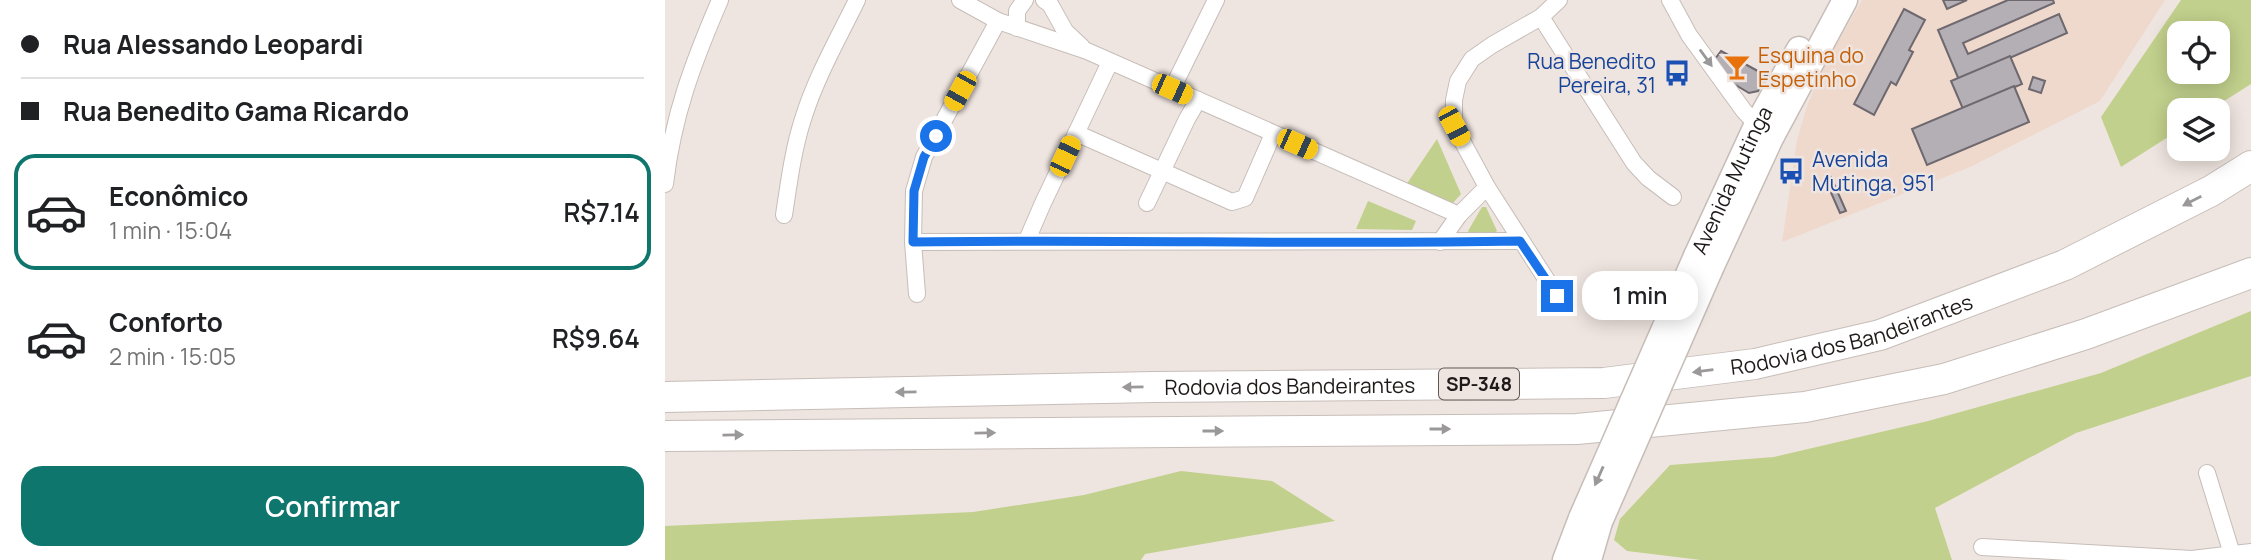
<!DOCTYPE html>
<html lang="pt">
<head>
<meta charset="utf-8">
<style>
	:root { --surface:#fff; --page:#f2f2f2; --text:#202124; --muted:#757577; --line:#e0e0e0; --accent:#0f766e }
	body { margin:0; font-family:Manrope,sans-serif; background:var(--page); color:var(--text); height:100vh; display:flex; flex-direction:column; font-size:26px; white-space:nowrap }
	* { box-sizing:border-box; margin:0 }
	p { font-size:23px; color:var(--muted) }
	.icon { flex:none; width:38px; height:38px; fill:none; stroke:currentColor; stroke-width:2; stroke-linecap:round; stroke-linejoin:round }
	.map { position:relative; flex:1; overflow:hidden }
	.details { display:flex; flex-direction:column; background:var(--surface); width:665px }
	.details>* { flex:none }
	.guide { display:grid; align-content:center; height:154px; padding:0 21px; background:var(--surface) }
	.tools { position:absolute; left:1502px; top:21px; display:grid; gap:14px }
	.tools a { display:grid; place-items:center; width:63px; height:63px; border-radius:14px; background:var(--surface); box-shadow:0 4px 18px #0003; font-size:35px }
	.end { position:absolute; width:32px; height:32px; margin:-16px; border:9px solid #1a73e8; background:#fff; box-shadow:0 0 0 4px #fff }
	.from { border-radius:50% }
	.bubble { position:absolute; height:49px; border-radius:21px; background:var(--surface); box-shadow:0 4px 18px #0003; font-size:23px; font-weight:600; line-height:49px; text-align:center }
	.car { position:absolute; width:21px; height:42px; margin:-21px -10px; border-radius:9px; box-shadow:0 0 5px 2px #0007; background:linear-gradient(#f5c518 24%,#345 0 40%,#f5c518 0 76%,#345 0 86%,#f5c518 0) }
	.guide b { display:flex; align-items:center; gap:24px; height:66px; font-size:26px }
	.guide b+b { border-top:2px solid var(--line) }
	.guide i { width:18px; height:18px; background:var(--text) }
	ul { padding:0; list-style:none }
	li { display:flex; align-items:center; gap:21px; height:116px; margin:0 14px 10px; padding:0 7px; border:4px solid transparent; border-radius:21px }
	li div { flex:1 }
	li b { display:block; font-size:26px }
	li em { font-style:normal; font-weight:600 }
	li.active { border-color:var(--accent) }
	li>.icon { width:63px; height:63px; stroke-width:1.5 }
	.button { display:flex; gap:14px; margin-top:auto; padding:14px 21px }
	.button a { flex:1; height:80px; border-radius:21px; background:var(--accent); color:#fff; font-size:28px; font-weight:600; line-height:80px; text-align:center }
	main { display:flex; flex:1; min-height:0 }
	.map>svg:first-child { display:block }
	.education { fill:#efd8cc }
	.green { fill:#c1d08c; fill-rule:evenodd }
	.building { fill:#b4aeb5; stroke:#6e686f; stroke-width:2 }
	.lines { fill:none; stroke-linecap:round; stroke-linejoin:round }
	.street-casing { stroke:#c7bdb8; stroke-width:18 }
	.primary-casing { stroke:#c7bdb8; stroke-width:27 }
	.highway-casing { stroke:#c7bdb8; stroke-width:32 }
	.street { stroke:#fff; stroke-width:16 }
	.primary { stroke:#fff; stroke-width:24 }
	.highway { stroke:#fff; stroke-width:30 }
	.primary-bridge-casing { stroke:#c7bdb8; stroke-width:27; stroke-linecap:butt }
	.primary-bridge { stroke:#fff; stroke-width:24 }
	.oneway { fill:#9a9898 }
	.route { stroke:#1a73e8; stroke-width:9 }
	.labels { text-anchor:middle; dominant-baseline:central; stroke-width:5; stroke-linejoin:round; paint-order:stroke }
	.shield { fill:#efe5e0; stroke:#5d5755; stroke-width:2 }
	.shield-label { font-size:19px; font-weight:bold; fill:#1e1a19 }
	.food-label { font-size:21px; fill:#c56008; stroke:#efe5e0; text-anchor:start }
	.transit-label { font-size:21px; fill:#164399; stroke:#efe5e0; text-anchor:end }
	.street-label { font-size:21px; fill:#1e1a19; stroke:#efe5e0 }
</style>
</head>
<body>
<main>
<section class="details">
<div class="guide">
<b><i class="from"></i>Rua Alessando Leopardi</b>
<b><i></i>Rua Benedito Gama Ricardo</b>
</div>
<ul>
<li class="active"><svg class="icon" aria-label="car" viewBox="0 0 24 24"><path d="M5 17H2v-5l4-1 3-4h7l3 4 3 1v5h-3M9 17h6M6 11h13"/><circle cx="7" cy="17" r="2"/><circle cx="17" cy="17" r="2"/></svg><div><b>Econômico</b><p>1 min · 15:04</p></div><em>R$7.14</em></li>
<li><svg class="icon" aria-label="car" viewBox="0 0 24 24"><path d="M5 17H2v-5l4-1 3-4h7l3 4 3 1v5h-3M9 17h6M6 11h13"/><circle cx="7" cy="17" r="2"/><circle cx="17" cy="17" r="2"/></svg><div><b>Conforto</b><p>2 min · 15:05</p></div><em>R$9.64</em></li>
</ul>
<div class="button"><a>Confirmar</a></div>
</section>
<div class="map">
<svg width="1586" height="560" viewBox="0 0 1586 560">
	<rect width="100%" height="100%" fill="#efe5e0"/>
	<path class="education" d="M1197 0H1500L1435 101 1305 167 1117 242 1132 140 1142 106 1155 74Z"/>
	<g class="green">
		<path d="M1516 0H1586V84L1545 110H1514V130L1456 167 1436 117ZM1552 33V72H1514V33Z"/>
		<path d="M772 139 796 194 787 204 741 185Z"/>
		<path d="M703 201 751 221 747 230 691 229Z"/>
		<path d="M817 207H821L832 231 828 234 806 235 803 231Z"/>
		<path d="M1586 311V376L1411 433 1270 508 1287 560H1036L962 551 949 540 955 519 1005 465 1109 457 1263 421 1436 373Z"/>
		<path d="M516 471 607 481 670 521 480 554 476 560H0V526L308 512 419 495Z"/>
	</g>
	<g class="building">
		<path d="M1278 0H1302L1282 9Z"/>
		<path d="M1343 0H1388L1389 3 1298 43 1303 54 1394 14 1402 33 1294 80 1273 30Z"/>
		<path d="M1239 9 1260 20 1244 50 1248 52 1231 85 1226 82 1209 115 1189 104Z"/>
		<path d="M1056 51 1102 76 1093 91 1084 93 1069 84 1050 59Z"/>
		<path d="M1345 56 1357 84 1298 109 1286 81Z"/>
		<path d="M1368 77 1380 81 1376 93 1364 89Z"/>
		<path d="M1349 86 1364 122 1262 165 1247 129Z"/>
		<path d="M1166 177 1181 211 1175 213 1160 179Z"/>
	</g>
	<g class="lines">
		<g class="street-casing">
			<g id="street">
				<path d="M295 0 333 21 422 51 794 215"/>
				<path d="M379 0 385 4 400 31 417 47"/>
				<path d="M1005 0 1024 35 1079 111 1096 129"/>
				<path d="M876 17 969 163 983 178 1008 197"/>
				<path d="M352 28V11L360 0"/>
				<path d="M507 89 551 0"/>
				<path d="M411 133 567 202 580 198 608 134"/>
				<path d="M0 184C8 115 28 63 55 0"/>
				<path d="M482 203 522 119 533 100"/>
				<path d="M119 215C124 182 128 150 138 119 151 77 173 39 192 0"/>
				<path d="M362 240 378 203 445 62"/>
				<path d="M248 242 855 241"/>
				<path d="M775 242 794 215 822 187"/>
				<path d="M252 294 248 242 249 191 259 157 333 21"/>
				<path d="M892 296 822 187 789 126V100L793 81 807 59 827 45 876 17 894 0"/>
				<path d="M1542 473 1567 554"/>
				<path d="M1317 547 1527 559 1586 552"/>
			</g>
		</g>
		<g class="primary-casing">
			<g id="primary">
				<path id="s1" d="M1031 256 1091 126 1134 49"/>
				<path d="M1047 266 1106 138 1180 0"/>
				<path d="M900 560 916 518"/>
				<path d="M924 560 935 522"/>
			</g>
		</g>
		<g class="highway-casing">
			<g id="highway">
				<path id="s2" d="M0 397 489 387 939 383 1090 364 1215 335 1400 265 1546 191 1586 166"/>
				<path d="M0 436 912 429 1140 407 1279 379 1421 334 1586 273"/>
			</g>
		</g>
		<use href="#street" class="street"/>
		<use href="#primary" class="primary"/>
		<use href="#highway" class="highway"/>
		<g class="primary-bridge-casing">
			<g id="primary-bridge">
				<path d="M916 518 1031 256"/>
				<path d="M935 522 1047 266"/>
			</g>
		</g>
		<use href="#primary-bridge" class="primary-bridge"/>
	</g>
	<defs><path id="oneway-solid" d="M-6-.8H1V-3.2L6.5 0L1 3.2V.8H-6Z" transform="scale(1.75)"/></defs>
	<g class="oneway">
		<use href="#oneway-solid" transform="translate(1041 58) rotate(54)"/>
		<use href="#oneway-solid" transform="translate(1527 201) rotate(153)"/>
		<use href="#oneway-solid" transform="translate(1038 371) rotate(173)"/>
		<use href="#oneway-solid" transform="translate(468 387) rotate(179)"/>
		<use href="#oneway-solid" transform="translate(241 392) rotate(179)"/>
		<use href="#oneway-solid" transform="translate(775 429)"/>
		<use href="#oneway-solid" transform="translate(548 431)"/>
		<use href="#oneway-solid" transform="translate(320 433) rotate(-1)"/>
		<use href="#oneway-solid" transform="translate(68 435) rotate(-1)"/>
		<use href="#oneway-solid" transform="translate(934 476) rotate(114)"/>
	</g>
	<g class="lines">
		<path class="route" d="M271 136 259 157 249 191 248 242C450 239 653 245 855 241L892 296"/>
	</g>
	<defs>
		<g id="bar-bare" transform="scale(2.1)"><path d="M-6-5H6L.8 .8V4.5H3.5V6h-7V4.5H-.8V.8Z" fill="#e8710a" stroke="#efe5e0" stroke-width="2.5" paint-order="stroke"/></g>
		<g id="bus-bare" transform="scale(2.1)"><path d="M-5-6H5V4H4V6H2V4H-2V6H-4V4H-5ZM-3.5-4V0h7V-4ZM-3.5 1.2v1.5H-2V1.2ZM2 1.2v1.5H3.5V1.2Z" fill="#1a4fb4" stroke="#efe5e0" stroke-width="2.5" paint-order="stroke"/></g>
	</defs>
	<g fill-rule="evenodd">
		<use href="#bar-bare" x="1072" y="67"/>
		<use href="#bus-bare" x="1012" y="73"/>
		<use href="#bus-bare" x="1126" y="171"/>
	</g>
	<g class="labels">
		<rect class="shield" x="774" y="368.5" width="80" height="31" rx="5"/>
		<g class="shield-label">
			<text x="814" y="384">SP-348</text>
		</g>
		<g class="food-label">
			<text x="1093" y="55">Esquina do<tspan x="1093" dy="24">Espetinho</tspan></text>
		</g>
		<g class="transit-label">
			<text x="991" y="61">Rua Benedito<tspan x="991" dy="24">Pereira, 31</tspan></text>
			<text x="1147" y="159" text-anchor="start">Avenida<tspan x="1147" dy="24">Mutinga, 951</tspan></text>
		</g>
		<g class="street-label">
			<text stroke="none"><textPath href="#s1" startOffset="84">Avenida Mutinga</textPath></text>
			<text stroke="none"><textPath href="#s2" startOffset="1192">Rodovia dos Bandeirantes</textPath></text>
			<text stroke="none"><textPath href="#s2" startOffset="625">Rodovia dos Bandeirantes</textPath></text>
		</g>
	</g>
</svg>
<div class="tools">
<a><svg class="icon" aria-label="locate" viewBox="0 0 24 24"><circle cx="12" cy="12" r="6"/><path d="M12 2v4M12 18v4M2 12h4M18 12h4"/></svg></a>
<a><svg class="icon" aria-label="layers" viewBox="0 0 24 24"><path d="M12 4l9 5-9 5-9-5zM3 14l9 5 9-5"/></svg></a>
</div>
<i class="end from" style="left:271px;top:136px"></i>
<i class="end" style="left:892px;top:296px"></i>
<div class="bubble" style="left:917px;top:271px;width:116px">1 min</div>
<i class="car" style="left:507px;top:89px;rotate:114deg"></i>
<i class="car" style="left:295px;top:91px;rotate:209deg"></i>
<i class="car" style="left:789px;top:126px;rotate:152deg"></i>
<i class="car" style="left:632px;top:144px;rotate:114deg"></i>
<i class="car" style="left:400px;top:156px;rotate:25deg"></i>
</div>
</main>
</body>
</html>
